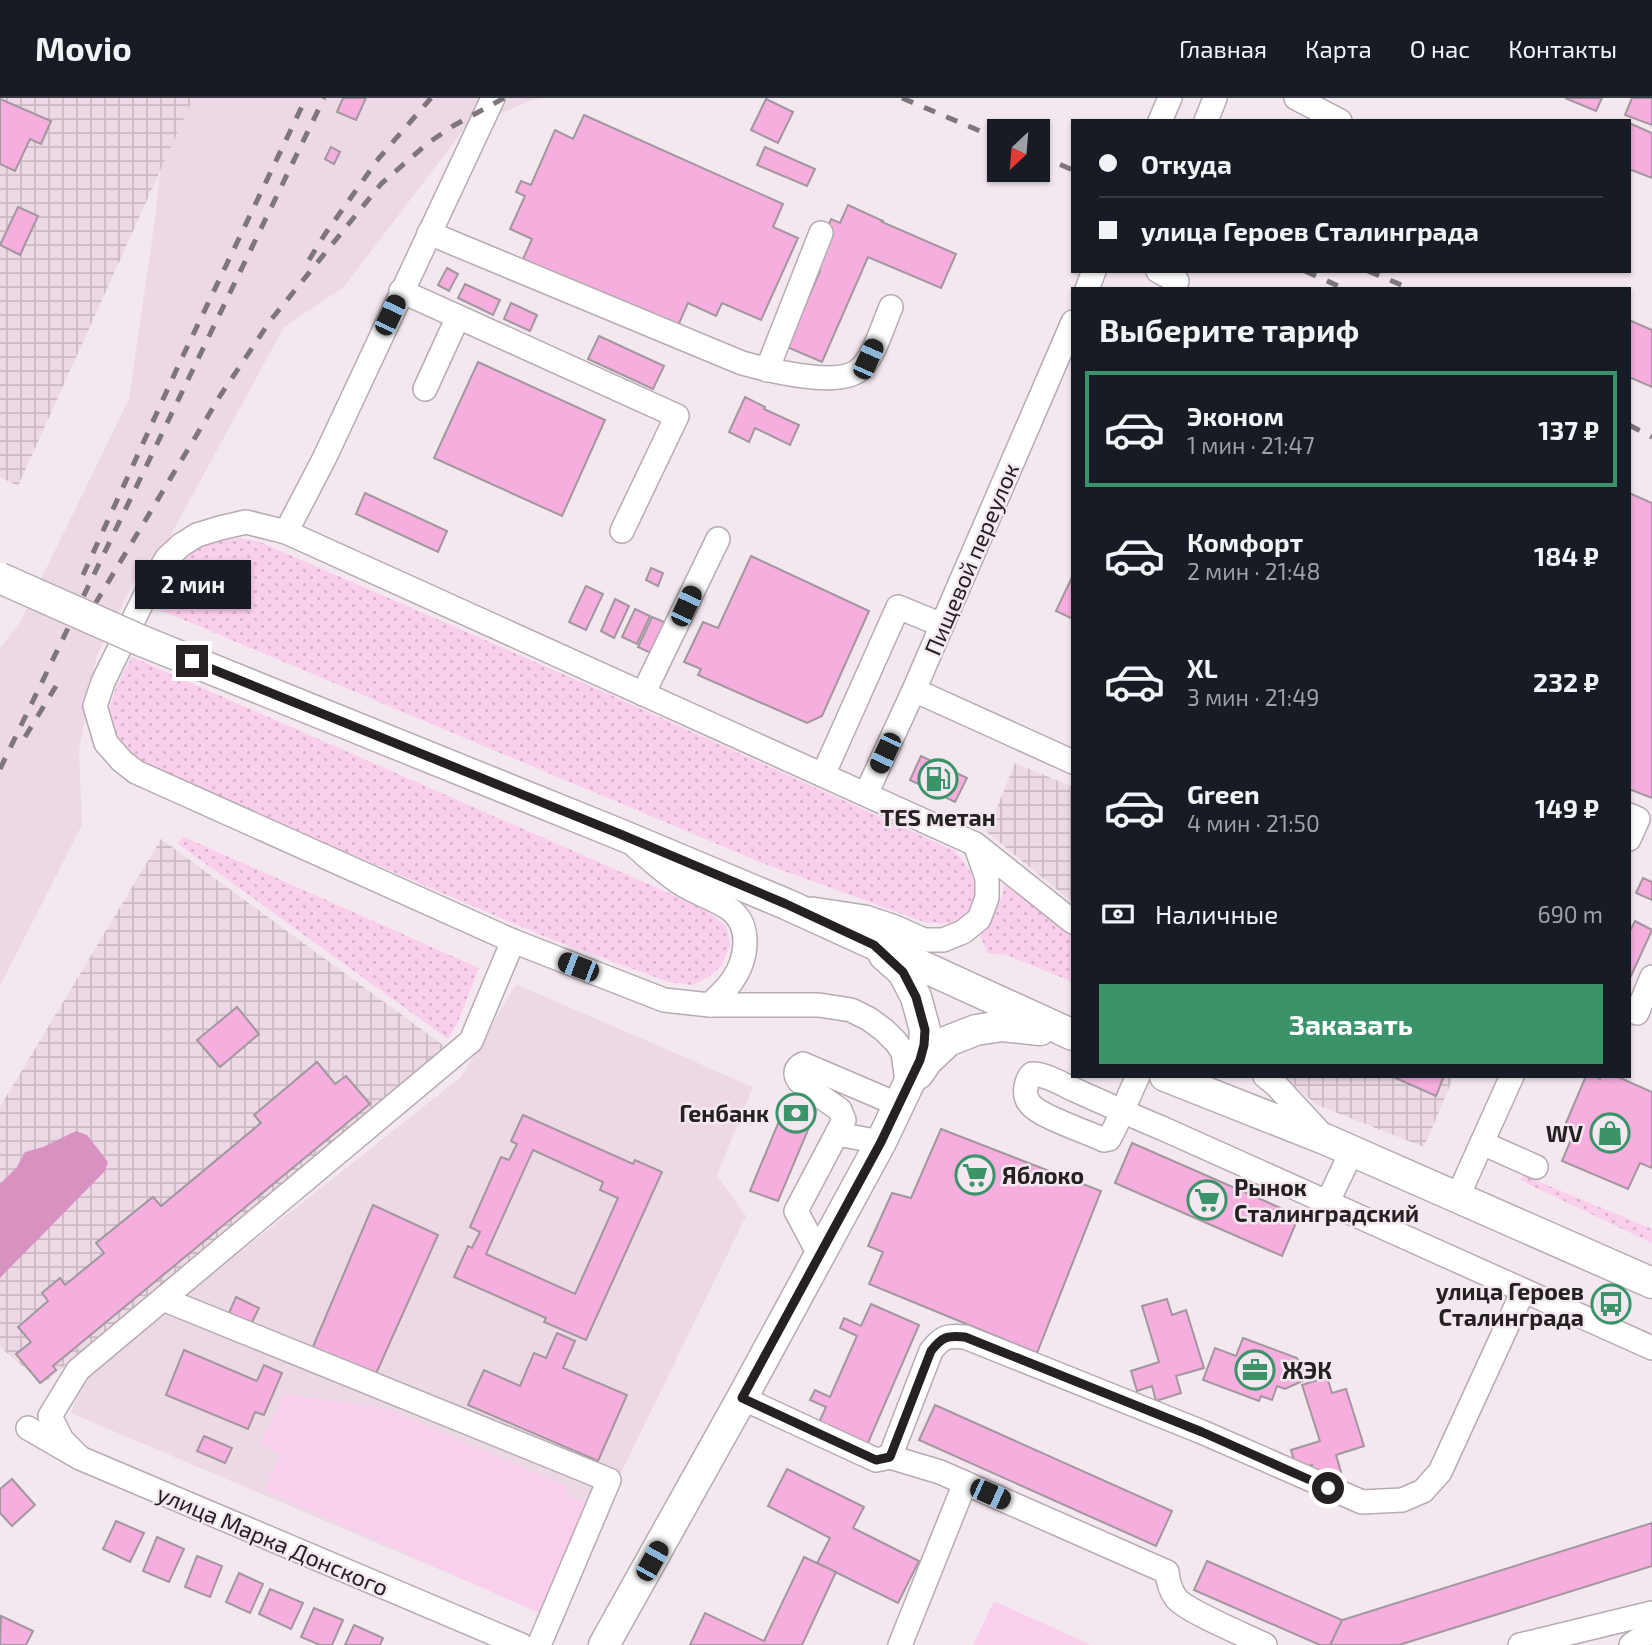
<!DOCTYPE html>
<html lang="ru">
<head>
<meta charset="utf-8">
<style>
	:root { --surface:#171b24; --page:#242831; --text:#f1f3f6; --muted:#9ea1a6; --line:#363941; --accent:#3a9369 }
	body { margin:0; font-family:"Exo 2",sans-serif; background:var(--page); color:var(--text); height:100vh; display:flex; flex-direction:column; font-size:26px; white-space:nowrap }
	* { box-sizing:border-box; margin:0 }
	p { font-size:23px; color:var(--muted) }
	.icon { flex:none; width:38px; height:38px; fill:none; stroke:currentColor; stroke-width:2; stroke-linecap:round; stroke-linejoin:round }
	.map { position:relative; flex:1; overflow:hidden }
	.panel { position:absolute; left:1071px; top:189px; width:560px; height:791px; display:flex; flex-direction:column; background:var(--surface); border-radius:0px; box-shadow:0 2px 5px #0004 }
	.panel>* { flex:none }
	.hud { position:absolute; left:1071px; top:21px; width:560px; height:154px; border-radius:0px; box-shadow:0 2px 5px #0004; display:grid; align-content:center; height:154px; padding:0 28px; background:var(--surface) }
	.needle { width:46px; rotate:206deg }
	.controls { position:absolute; left:987px; top:21px; display:grid; gap:14px }
	.controls a { display:grid; place-items:center; width:63px; height:63px; border-radius:0px; background:var(--surface); box-shadow:0 2px 5px #0004; font-size:35px }
	.end { position:absolute; width:32px; height:32px; margin:-16px; border:9px solid #252123; background:#fff; box-shadow:0 0 0 4px #fff }
	.from { border-radius:50% }
	.bubble { position:absolute; height:49px; border-radius:0px; background:var(--surface); box-shadow:0 2px 5px #0004; font-size:23px; font-weight:700; line-height:49px; text-align:center }
	.car { position:absolute; width:21px; height:42px; margin:-21px -10px; border-radius:9px; box-shadow:0 0 5px 2px #0007; background:linear-gradient(#222 24%,#8ab4d8 0 40%,#222 0 76%,#8ab4d8 0 86%,#222 0) }
	.hud b { display:flex; align-items:center; gap:24px; height:66px; font-size:26px }
	.hud b+b { border-top:2px solid var(--line) }
	.hud i { width:18px; height:18px; background:var(--text) }
	ul { padding:0; list-style:none }
	li { display:flex; align-items:center; gap:21px; height:116px; margin:0 14px 10px; padding:0 14px; border:4px solid transparent; border-radius:0px }
	li div { flex:1 }
	li b { display:block; font-size:26px }
	li em { font-style:normal; font-weight:700 }
	li.on { border-color:var(--accent) }
	li>.icon { width:63px; height:63px; stroke-width:1.5 }
	h2 { padding:0 28px; font-size:32px; line-height:84px }
	.pay { display:flex; align-items:center; gap:18px; height:77px; padding:0 28px; font-size:26px }
	.pay p { margin-inline-start:auto }
	.cta { display:flex; gap:14px; margin-top:auto; padding:14px 28px }
	.cta a { flex:1; height:80px; border-radius:0px; background:var(--accent); color:#fff; font-size:28px; font-weight:700; line-height:80px; text-align:center }
	header { display:flex; align-items:center; gap:42px; box-sizing:border-box; height:98px; padding:0 35px; background:var(--surface); border-bottom:2px solid var(--line) }
	header strong { font-size:33px }
	nav { display:flex; gap:38px; margin-inline-start:auto; font-size:24px }
	.map>svg:first-child { display:block }
	.built { fill:#ecd9e5 }
	.industrial { fill:url(#industrial-grid) }
	.grass { fill:url(#grass-dots) }
	.garden { fill:#facfeb }
	.water { fill:#d892c1 }
	.building { fill:#f5aedd; stroke:#a2979e; stroke-width:2; fill-rule:evenodd }
	.lines { fill:none; stroke-linecap:round; stroke-linejoin:round }
	.minor-casing { stroke:#b6abb2; stroke-width:26 }
	.major-casing { stroke:#b6abb2; stroke-width:33 }
	.minor { stroke:#fff; stroke-width:23 }
	.major { stroke:#fff; stroke-width:30 }
	.rail { stroke:#7e767b; stroke-width:5; stroke-dasharray:12 12; stroke-linecap:butt }
	.major-bridge-casing { stroke:#b6abb2; stroke-width:33; stroke-linecap:butt }
	.major-bridge { stroke:#fff; stroke-width:30 }
	.route { stroke:#252123; stroke-width:9 }
	.labels { text-anchor:middle; dominant-baseline:central; stroke-width:5; stroke-linejoin:round; paint-order:stroke }
	.street-label { font-size:23px; fill:#252123; stroke:#f4e8f0 }
	.poi-label { font-size:23px; font-weight:bold; fill:#252123; stroke:#f4e8f0; text-anchor:end }
</style>
</head>
<body>
<header>
<strong>Movio</strong>
<nav><a>Главная</a><a>Карта</a><a>О нас</a><a>Контакты</a></nav>
</header>
<div class="map">
<svg width="1652" height="1547" viewBox="0 0 1652 1547">
	<defs>
		<pattern id="industrial-grid" width="8" height="8" patternUnits="userSpaceOnUse" patternTransform="scale(1.75)"><rect width="8" height="8" fill="#ecd9e5"/><path d="M0 4h8M4 0v8" fill="none" stroke="#cabac4"/></pattern>
		<pattern id="grass-dots" width="8" height="8" patternUnits="userSpaceOnUse" patternTransform="scale(1.75)"><rect width="8" height="8" fill="#facfeb"/><path d="M2 2h.1M6 6h.1" fill="none" stroke="#d6b1c9" stroke-width="1.8" stroke-linecap="round"/></pattern>
	</defs>
	<rect width="100%" height="100%" fill="#f4e8f0"/>
	<g class="built">
		<path d="M168 0H543L530 3 464 31 344 189 284 229 168 442 141 470 97 557 79 652 82 727 0 888V550L20 524 129 301 155 121Z"/>
		<path d="M516 886 753 989 717 1077 746 1118 551 1519 71 1315 85 1277 461 979Z"/>
	</g>
	<g class="industrial">
		<path d="M0 0H193L18 388 0 379Z"/>
		<path d="M1015 665 1073 689V805L987 734Z"/>
		<path d="M161 741 447 950 43 1286 0 1249V1009Z"/>
		<path d="M1283 978H1454L1424 1049 1317 1007Z"/>
	</g>
	<g class="grass">
		<path d="M240 440 260 444 604 594 955 753C963 763 973 774 975 787 978 804 966 821 950 825 943 826 934 825 927 825L760 764 151 508C164 486 178 460 202 449 213 443 228 443 240 440Z"/>
		<path d="M132 559 662 792 707 813 726 828 730 847 722 867 710 878 693 887 669 884 553 842 134 664C126 653 114 640 110 627 104 606 123 577 132 559Z"/>
		<path d="M184 739 479 870 457 926 448 941 177 745Z"/>
		<path d="M1006 782 1073 837V884L1007 857 988 855C972 824 984 833 997 810 1002 802 1003 791 1006 782Z"/>
		<path d="M1523 1077 1652 1131V1145L1520 1082Z"/>
	</g>
	<g class="garden">
		<path d="M285 1296 386 1311 568 1389 565 1395 589 1407 539 1515 265 1392 280 1356 260 1346Z"/>
		<path d="M994 1503 1091 1547H973Z"/>
	</g>
	<path class="water" d="M76 1033 87 1037 108 1064 105 1073 0 1180V1086L17 1069 25 1054 43 1049Z"/>
	<g class="building">
		<path d="M343 0H366L356 22 337 14Z"/>
		<path d="M1565 0H1602L1596 13Z"/>
		<path d="M1632 0H1652V27L1625 17Z"/>
		<path d="M0 1 51 23 41 46 30 41 15 73 0 66Z"/>
		<path d="M766 1 793 14 778 45 751 32Z"/>
		<path d="M584 17 783 106 773 129 798 140 761 222 722 205 716 218 688 205 677 230 523 161 532 141 510 131 525 98 516 94 521 83 531 87 555 32 573 41Z"/>
		<path d="M1629 25 1652 35V80L1629 71Z"/>
		<path d="M331 49 340 54 334 66 325 61Z"/>
		<path d="M765 49 815 71 807 88 757 67Z"/>
		<path d="M848 107 883 123 882 124 956 156 941 190 868 159 822 264 787 249 820 173 811 169 831 121 840 125Z"/>
		<path d="M18 109 38 118 20 157 0 147Z"/>
		<path d="M447 170 458 176 449 193 438 187Z"/>
		<path d="M465 186 500 202 493 217 458 200Z"/>
		<path d="M511 205 537 217 530 233 504 221Z"/>
		<path d="M1629 222 1652 232V289L1629 279Z"/>
		<path d="M599 238 664 268 653 291 588 261Z"/>
		<path d="M478 264 605 322 562 418 434 360Z"/>
		<path d="M745 299 765 309 764 311 799 327 790 347 755 330 749 344 729 334Z"/>
		<path d="M365 395 447 433 438 454 356 416Z"/>
		<path d="M1629 395 1652 405V700L1629 691Z"/>
		<path d="M751 458 869 513 822 618 807 625 698 577 701 571 684 564 703 524 718 530Z"/>
		<path d="M651 470 663 475 658 488 646 482Z"/>
		<path d="M1073 477V521L1056 513Z"/>
		<path d="M586 488 603 496 586 532 569 524Z"/>
		<path d="M615 501 629 508 614 540 601 533Z"/>
		<path d="M635 511 650 518 637 546 622 539Z"/>
		<path d="M652 519 669 526 655 557 638 549Z"/>
		<path d="M921 658 967 680 955 704 910 682Z"/>
		<path d="M1643 780 1652 784V802L1636 795Z"/>
		<path d="M1635 823 1652 832 1631 878 1629 877V835Z"/>
		<path d="M237 909 259 936 220 969 197 942Z"/>
		<path d="M317 964 335 986 346 978 370 1006 53 1268 56 1272 40 1285 16 1256 31 1244 18 1229 48 1203 42 1195 60 1180 65 1187 104 1155 96 1145 153 1099 161 1108 261 1025 254 1017Z"/>
		<path d="M1391 978H1444L1436 998Z"/>
		<path d="M1586 978H1595L1600 981 1601 978H1616L1652 994V1070L1640 1065 1628 1091 1562 1063 1573 1037 1563 1032Z"/>
		<path d="M784 1011 816 1013 778 1103 750 1093Z"/>
		<path d="M523 1017 633 1066 635 1062 662 1074 586 1242 544 1224 546 1220 454 1179 468 1148 472 1150 480 1134 470 1129 501 1059 509 1062 517 1046 511 1043ZM533 1052 603 1084 600 1092 618 1100 575 1196 486 1156Z"/>
		<path d="M941 1031 1101 1093 1037 1255 869 1186 883 1154 868 1148 892 1095 911 1100Z"/>
		<path d="M1132 1045 1299 1118 1282 1158 1115 1085Z"/>
		<path d="M373 1107 438 1137 375 1278 312 1251Z"/>
		<path d="M236 1199 259 1210 251 1226 229 1215Z"/>
		<path d="M1167 1201 1172 1217 1186 1212 1204 1270 1176 1278 1181 1295 1156 1303 1152 1288 1137 1293 1131 1273 1159 1264 1142 1208Z"/>
		<path d="M871 1206 919 1227 864 1354 815 1333 826 1309 810 1302 815 1292 830 1299 857 1238 840 1230 844 1220 861 1228Z"/>
		<path d="M557 1235 575 1243 563 1270 627 1297 598 1363 468 1307 484 1272 520 1288 534 1255 546 1260Z"/>
		<path d="M1243 1240 1297 1260 1309 1280 1285 1291 1277 1288 1272 1302 1261 1298 1259 1303 1203 1282 1215 1250 1236 1258Z"/>
		<path d="M184 1252 257 1283 264 1267 282 1275 264 1317 255 1314 248 1331 166 1297Z"/>
		<path d="M1327 1279 1332 1295 1346 1291 1364 1348 1336 1357 1341 1374 1317 1381 1312 1367 1297 1372 1291 1352 1320 1343 1302 1287Z"/>
		<path d="M935 1307 1172 1413 1156 1448 919 1342Z"/>
		<path d="M204 1338 232 1350 225 1365 197 1353Z"/>
		<path d="M787 1371 864 1409 853 1430 919 1463 898 1505 817 1465 830 1440 768 1408Z"/>
		<path d="M12 1381 35 1407 12 1428 0 1415V1391Z"/>
		<path d="M116 1423 144 1435 130 1464 103 1451Z"/>
		<path d="M1652 1425V1468L1399 1547H1330L1342 1522Z"/>
		<path d="M157 1439 184 1451 169 1484 143 1473Z"/>
		<path d="M197 1458 222 1468 210 1499 185 1489Z"/>
		<path d="M804 1459 836 1474 802 1547H690L705 1515 764 1543Z"/>
		<path d="M1207 1463 1342 1522 1330 1547H1320L1194 1492Z"/>
		<path d="M239 1475 263 1486 250 1515 226 1504Z"/>
		<path d="M270 1491 303 1505 291 1531 259 1516Z"/>
		<path d="M314 1510 343 1522 332 1547H320L301 1539Z"/>
		<path d="M1 1518 33 1533 26 1547H0Z"/>
		<path d="M354 1527 383 1540 380 1547H345Z"/>
	</g>
	<g class="lines">
		<g class="minor-casing">
			<g id="minor">
				<path d="M1296 0 1340 23"/>
				<path d="M1160 23 1170 0"/>
				<path d="M1206 23 1215 0"/>
				<path d="M429 135 742 265C768 272 838 290 859 272 874 260 883 227 891 209"/>
				<path d="M1158 173 1177 183 1174 191"/>
				<path d="M1087 191 1094 173"/>
				<path d="M401 193 677 318 622 433"/>
				<path d="M767 272 821 135"/>
				<path d="M425 291 458 219"/>
				<path d="M286 434 324 361 493 0"/>
				<path d="M914 592 1073 664"/>
				<path d="M643 596 718 441"/>
				<path d="M823 677 898 509 942 527"/>
				<path d="M866 696 914 592 1073 224"/>
				<path d="M1629 717 1638 721 1629 741"/>
				<path d="M637 750C651 762 665 775 680 785 695 795 713 800 728 810 753 826 747 862 732 883 726 892 717 899 710 907"/>
				<path d="M812 811 865 819 895 829 924 842H943L963 834 979 821 987 800V780L975 746"/>
				<path d="M1637 915 1652 879"/>
				<path d="M1138 978C1128 999 1120 1021 1109 1041L1104 1042C1088 1034 1040 1019 1030 1006 1023 998 1025 983 1032 976 1047 976 1063 987 1077 993 1106 1006 1135 1019 1164 1031 1327 1103 1489 1178 1652 1250"/>
				<path d="M1265 978 1276 987 1325 1040"/>
				<path d="M908 991 903 954 896 944 884 932 869 921 851 912 819 907H710L664 902 513 843 136 674 122 663 106 645 95 608 103 584 149 490 167 460 181 447 197 437 220 430 246 424 286 434 975 746 1073 824"/>
				<path d="M837 1036 881 1044"/>
				<path d="M1482 1045 1536 1069"/>
				<path d="M1457 1100 1512 978"/>
				<path d="M1328 1103 1352 1053"/>
				<path d="M819 1156 796 1113 844 1022 840 1012 799 983C794 976 795 970 803 966L899 1007"/>
				<path d="M163 1201 609 1382 539 1547"/>
				<path d="M742 1300 876 1362 890 1359 940 1374 1167 1474C1168 1484 1170 1492 1176 1500 1186 1513 1247 1538 1265 1547"/>
				<path d="M28 1330 80 1360 521 1547"/>
				<path d="M890 1359 931 1253C942 1239 947 1237 965 1239L1202 1334 1362 1404 1402 1402 1423 1393 1440 1374 1523 1193"/>
				<path d="M80 1360 62 1342 50 1318 78 1272 471 943 513 843"/>
				<path d="M900 1547 965 1385"/>
				<path d="M1520 1547 1652 1515"/>
				<path d="M1631 1547 1652 1532"/>
			</g>
		</g>
		<g class="major-casing">
			<g id="major">
				<path d="M142 543 619 736 786 806 1073 937"/>
				<path d="M918 976 927 963 948 943 976 932 1002 928 1040 932"/>
				<path d="M1165 978 1327 1042 1652 1185"/>
				<path d="M604 1547 742 1300 881 1044 920 962 924 947 925 932 916 899 903 874 884 857"/>
			</g>
		</g>
		<use href="#minor" class="minor"/>
		<use href="#major" class="major"/>
		<g class="rail">
			<path d="M902 0 999 41"/>
			<path d="M1038 57 1073 72"/>
			<path d="M309 162 325 136 379 60 431 0"/>
			<path d="M1305 173 1345 191"/>
			<path d="M1368 173 1411 191"/>
			<path d="M1629 327 1652 339"/>
			<path d="M83 477 180 264 306 0"/>
			<path d="M95 506 220 298 270 223 381 86 428 45 453 28 504 0"/>
			<path d="M25 639 56 588"/>
			<path d="M0 671 324 0"/>
		</g>
		<g class="major-bridge-casing">
			<path id="major-bridge" d="M0 480 142 543"/>
		</g>
		<use href="#major-bridge" class="major-bridge"/>
	</g>
	<g class="lines">
		<path class="route" d="M192 563 620 736 786 806 874 847 903 874 916 899 925 932 924 947 920 962 881 1044 742 1300 876 1362 890 1359 931 1253C942 1239 947 1237 965 1239L1202 1334 1328 1390"/>
	</g>
	<defs>
		<g id="fuel-ring" transform="scale(2.0125)"><circle r="9.5" fill="#f4e8f0" stroke="#3a9369" stroke-width="1.5"/><path d="M-5.5-6h7V0h2V4h1.3V-2.5L3-4.5l.8-.8L6-3V5H2.5V1h-1V6h-7ZM-4.2-4.7v3.2H.2V-4.7Z" fill="#3a9369"/></g>
		<g id="bank-ring" transform="scale(2.0125)"><circle r="9.5" fill="#f4e8f0" stroke="#3a9369" stroke-width="1.5"/><path d="M-6-4H6V4H-6ZM0-2.3a2.3 2.3 0 1 0 0 4.6a2.3 2.3 0 1 0 0-4.6Z" fill="#3a9369"/></g>
		<g id="shop-ring" transform="scale(2.0125)"><circle r="9.5" fill="#f4e8f0" stroke="#3a9369" stroke-width="1.5"/><path d="M-5-2.5h2.3a2.7 3.5 0 0 1 5.4 0H5L5.5 6h-11ZM-1.5-2.5h3a1.5 2.3 0 0 0-3 0Z" fill="#3a9369"/></g>
		<g id="supermarket-ring" transform="scale(2.0125)"><circle r="9.5" fill="#f4e8f0" stroke="#3a9369" stroke-width="1.5"/><path d="M-6-5.5h2.5l.6 2H6L4.5 2H-2.5L-4.4-4H-6ZM-1.5 3.2a1.3 1.3 0 1 0 .1 0ZM3 3.2a1.3 1.3 0 1 0 .1 0Z" fill="#3a9369"/></g>
		<g id="bus-ring" transform="scale(2.0125)"><circle r="9.5" fill="#f4e8f0" stroke="#3a9369" stroke-width="1.5"/><path d="M-5-6H5V4H4V6H2V4H-2V6H-4V4H-5ZM-3.5-4V0h7V-4ZM-3.5 1.2v1.5H-2V1.2ZM2 1.2v1.5H3.5V1.2Z" fill="#3a9369"/></g>
		<g id="office-ring" transform="scale(2.0125)"><circle r="9.5" fill="#f4e8f0" stroke="#3a9369" stroke-width="1.5"/><path d="M-6-3h4V-5.5h4V-3h4V5H-6ZM-1-4.5V-3h2v-1.5ZM-6 0V1H6V0Z" fill="#3a9369"/></g>
	</defs>
	<g fill-rule="evenodd">
		<use href="#fuel-ring" x="938" y="681"/>
		<use href="#bank-ring" x="796" y="1015"/>
		<use href="#shop-ring" x="1610" y="1035"/>
		<use href="#supermarket-ring" x="975" y="1077"/>
		<use href="#supermarket-ring" x="1207" y="1102"/>
		<use href="#bus-ring" x="1611" y="1206"/>
		<use href="#office-ring" x="1255" y="1272"/>
	</g>
	<g class="labels">
		<g class="street-label">
			<text transform="translate(971 461) rotate(-67)">Пищевой переулок</text>
			<text transform="translate(273 1442) rotate(23)">улица Марка Донского</text>
		</g>
		<g class="poi-label">
			<text x="938" y="719" text-anchor="middle">TES метан</text>
			<text x="769" y="1015">Генбанк</text>
			<text x="1583" y="1035">WV</text>
			<text x="1002" y="1077" text-anchor="start">Яблоко</text>
			<text x="1234" y="1089" text-anchor="start">Рынок<tspan x="1234" dy="26">Сталинградский</tspan></text>
			<text x="1584" y="1193">улица Героев<tspan x="1584" dy="26">Сталинграда</tspan></text>
			<text x="1282" y="1272" text-anchor="start">ЖЭК</text>
		</g>
	</g>
</svg>
<div class="controls">
<a><svg class="needle" viewBox="-14 -14 28 28"><path d="M0-13l5 13h-10z" fill="#e53935"/><path d="M0 13l5-13h-10z" fill="#9ea1a6"/></svg></a>
</div>
<i class="end from" style="left:1328px;top:1390px"></i>
<i class="end" style="left:192px;top:563px"></i>
<div class="bubble" style="left:135px;top:462px;width:116px">2 мин</div>
<i class="car" style="left:390px;top:217px;rotate:25deg"></i>
<i class="car" style="left:868px;top:261px;rotate:24deg"></i>
<i class="car" style="left:686px;top:508px;rotate:25deg"></i>
<i class="car" style="left:885px;top:655px;rotate:205deg"></i>
<i class="car" style="left:578px;top:869px;rotate:291deg"></i>
<i class="car" style="left:990px;top:1396px;rotate:114deg"></i>
<i class="car" style="left:652px;top:1463px;rotate:29deg"></i>
<div class="hud">
<b><i class="from"></i>Откуда</b>
<b><i></i>улица Героев Сталинграда</b>
</div>
<section class="panel">
<h2>Выберите тариф</h2>
<ul>
<li class="on"><svg class="icon" aria-label="car" viewBox="0 0 24 24"><path d="M5 17H2v-5l4-1 3-4h7l3 4 3 1v5h-3M9 17h6M6 11h13"/><circle cx="7" cy="17" r="2"/><circle cx="17" cy="17" r="2"/></svg><div><b>Эконом</b><p>1 мин · 21:47</p></div><em>137 ₽</em></li>
<li><svg class="icon" aria-label="car" viewBox="0 0 24 24"><path d="M5 17H2v-5l4-1 3-4h7l3 4 3 1v5h-3M9 17h6M6 11h13"/><circle cx="7" cy="17" r="2"/><circle cx="17" cy="17" r="2"/></svg><div><b>Комфорт</b><p>2 мин · 21:48</p></div><em>184 ₽</em></li>
<li><svg class="icon" aria-label="car" viewBox="0 0 24 24"><path d="M5 17H2v-5l4-1 3-4h7l3 4 3 1v5h-3M9 17h6M6 11h13"/><circle cx="7" cy="17" r="2"/><circle cx="17" cy="17" r="2"/></svg><div><b>XL</b><p>3 мин · 21:49</p></div><em>232 ₽</em></li>
<li><svg class="icon" aria-label="car" viewBox="0 0 24 24"><path d="M5 17H2v-5l4-1 3-4h7l3 4 3 1v5h-3M9 17h6M6 11h13"/><circle cx="7" cy="17" r="2"/><circle cx="17" cy="17" r="2"/></svg><div><b>Green</b><p>4 мин · 21:50</p></div><em>149 ₽</em></li>
</ul>
<div class="pay"><svg class="icon" aria-label="cash" viewBox="0 0 24 24"><path d="M3 7h18v10H3z"/><circle cx="12" cy="12" r="2"/></svg>Наличные<p>690 m</p></div>
<div class="cta"><a>Заказать</a></div>
</section>
</div>
</body>
</html>
